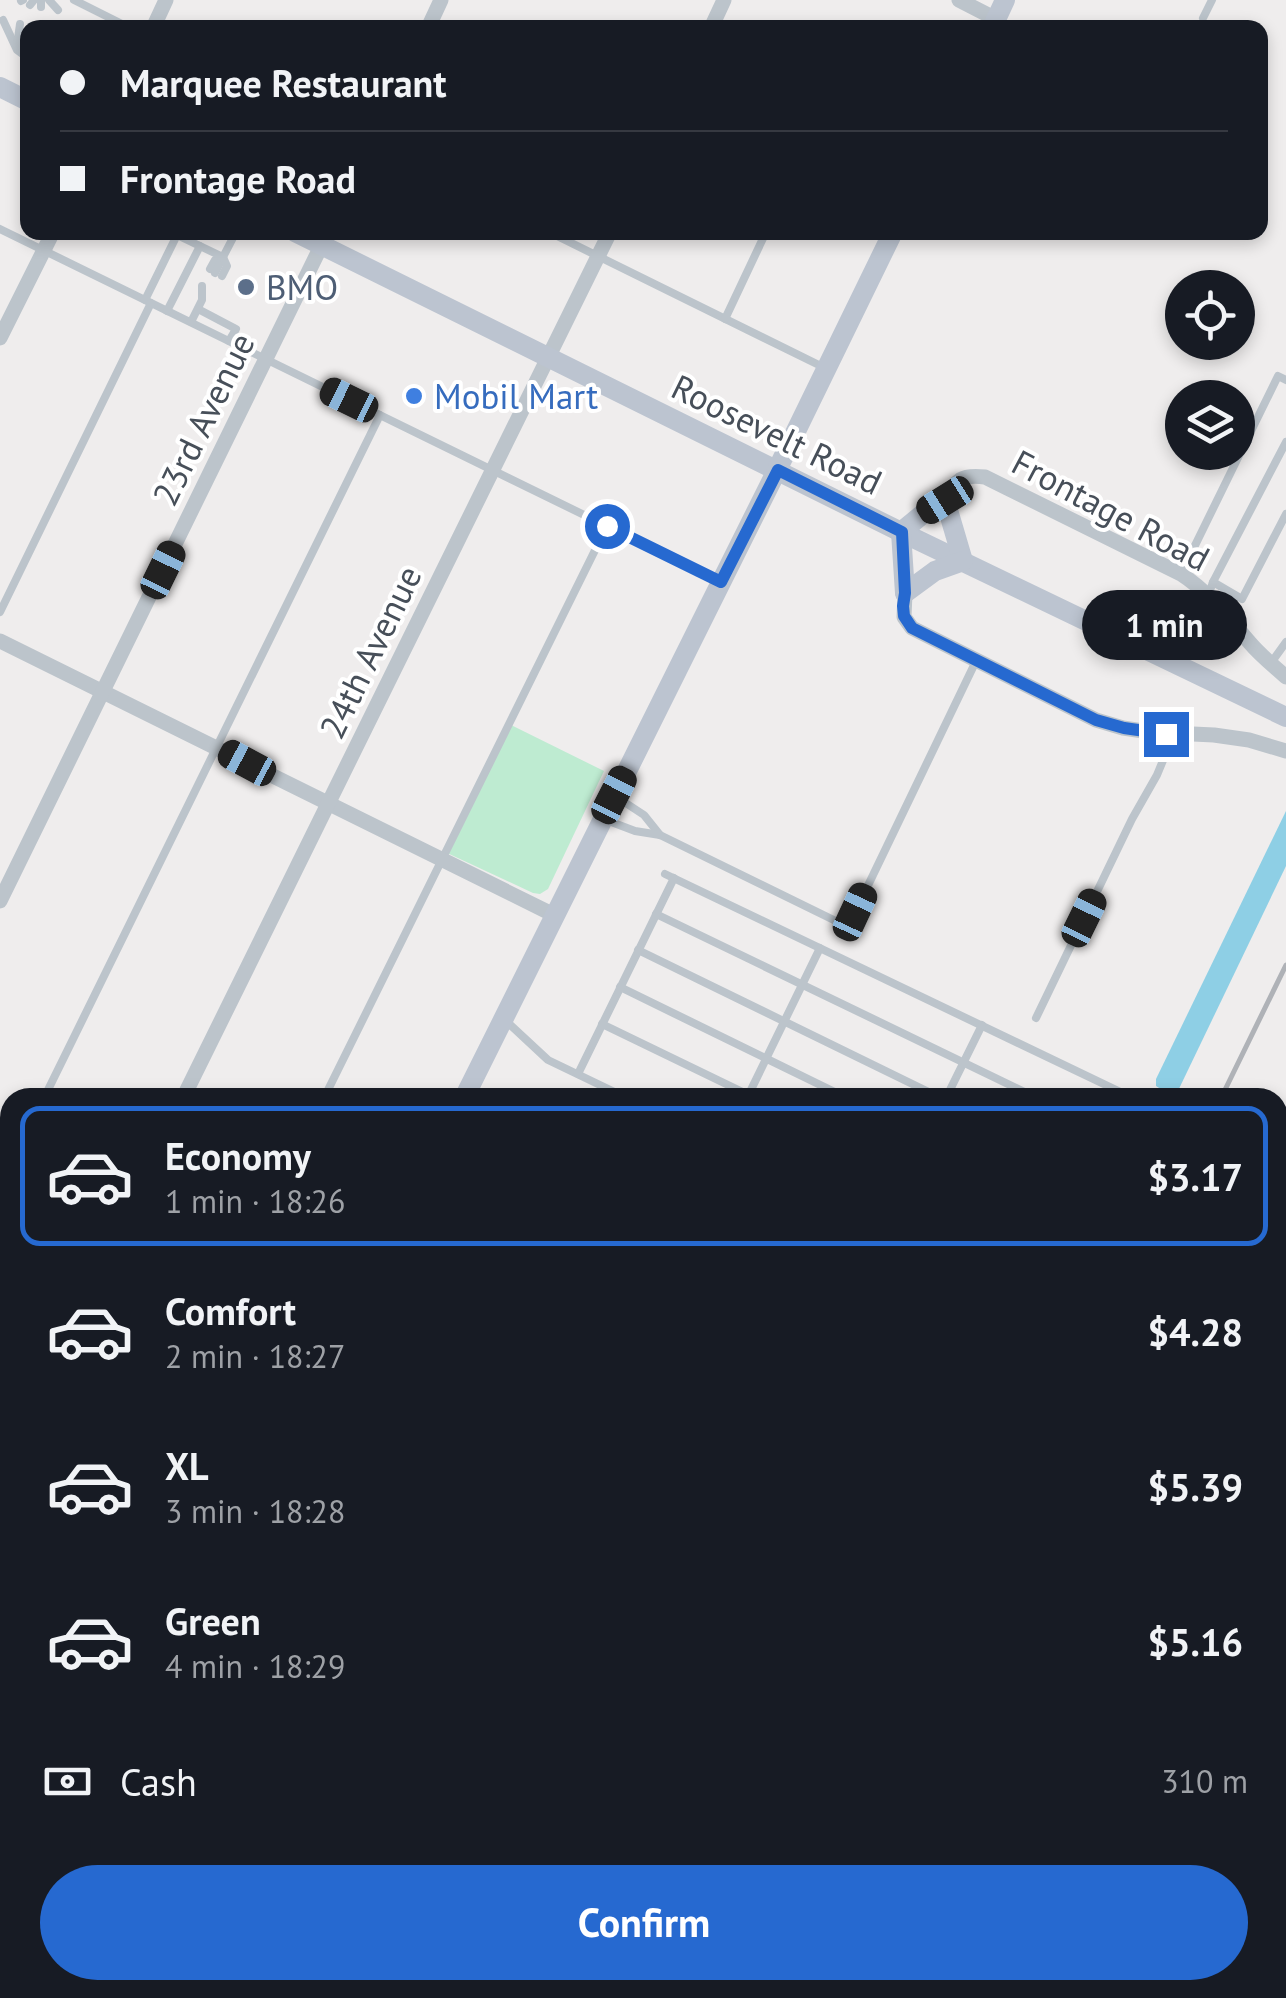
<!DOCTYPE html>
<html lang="en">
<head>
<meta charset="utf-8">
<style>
	:root { --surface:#171b24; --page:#242831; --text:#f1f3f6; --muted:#9ea1a6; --line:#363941; --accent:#2669d0 }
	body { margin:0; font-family:"PT Sans",sans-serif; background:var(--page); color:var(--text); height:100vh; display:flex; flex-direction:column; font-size:38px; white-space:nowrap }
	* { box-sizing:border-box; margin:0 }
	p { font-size:32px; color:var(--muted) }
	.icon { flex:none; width:55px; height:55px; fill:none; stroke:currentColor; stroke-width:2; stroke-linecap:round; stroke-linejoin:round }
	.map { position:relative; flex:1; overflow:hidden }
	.drawer { position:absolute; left:0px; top:1088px; width:1288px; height:912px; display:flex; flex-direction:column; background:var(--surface); border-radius:30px 30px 0 0; box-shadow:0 5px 15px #0003 }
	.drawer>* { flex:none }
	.hud { position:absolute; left:20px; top:20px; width:1248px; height:220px; border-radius:20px; box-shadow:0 5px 15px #0003; display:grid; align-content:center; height:220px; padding:0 40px; background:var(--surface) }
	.fabs { position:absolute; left:1165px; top:270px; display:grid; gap:20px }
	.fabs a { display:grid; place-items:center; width:90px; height:90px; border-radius:50%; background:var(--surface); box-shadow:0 5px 15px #0003; font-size:50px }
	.end { position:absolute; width:45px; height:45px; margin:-22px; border:12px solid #2669d0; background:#fff; box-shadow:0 0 0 5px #fff }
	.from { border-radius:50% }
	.bubble { position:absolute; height:70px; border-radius:35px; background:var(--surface); box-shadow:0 5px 15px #0003; font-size:32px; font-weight:700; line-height:70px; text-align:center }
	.car { position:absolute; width:30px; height:60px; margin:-30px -15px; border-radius:12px; box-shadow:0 0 8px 2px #0007; background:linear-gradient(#222 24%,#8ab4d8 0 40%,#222 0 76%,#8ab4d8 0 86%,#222 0) }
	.hud b { display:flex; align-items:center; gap:35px; height:95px; font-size:38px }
	.hud b+b { border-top:2px solid var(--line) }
	.hud i { width:25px; height:25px; background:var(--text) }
	ul { padding:18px 0 0; list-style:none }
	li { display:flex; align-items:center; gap:30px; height:140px; margin:0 20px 15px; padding:0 20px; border:5px solid transparent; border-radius:20px }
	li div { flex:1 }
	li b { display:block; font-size:38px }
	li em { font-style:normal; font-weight:700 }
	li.current { border-color:var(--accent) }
	li>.icon { width:90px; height:90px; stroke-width:1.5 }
	.pay { display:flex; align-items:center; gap:25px; height:110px; padding:0 40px; font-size:38px }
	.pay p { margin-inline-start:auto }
	.primary-button { display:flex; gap:20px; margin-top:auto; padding:20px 40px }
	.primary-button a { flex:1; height:115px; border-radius:60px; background:var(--accent); color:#fff; font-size:40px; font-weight:700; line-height:115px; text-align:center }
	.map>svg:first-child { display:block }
	.green { fill:#beebd1 }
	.water { fill:#8ecfe5 }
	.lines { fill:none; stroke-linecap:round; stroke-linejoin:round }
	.motorway-casing { stroke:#7388a4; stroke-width:30 }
	.service { stroke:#bcc4cb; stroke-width:8 }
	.minor { stroke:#bcc4cb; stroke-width:15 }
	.tertiary { stroke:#bcc4cb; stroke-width:18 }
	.secondary { stroke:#bcc4d0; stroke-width:20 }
	.motorway { stroke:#889db9; stroke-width:28 }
	.rail { stroke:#afb2b7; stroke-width:5 }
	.route { stroke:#2669d0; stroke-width:12 }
	.service-dot { fill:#5c6f8a; stroke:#fff; stroke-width:4 }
	.shop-dot { fill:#3f7fe0; stroke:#fff; stroke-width:4 }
	.labels { text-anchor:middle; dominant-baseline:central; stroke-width:8; stroke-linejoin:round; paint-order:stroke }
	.service-label { font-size:35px; fill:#4e5e75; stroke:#fff; text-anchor:start }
	.shop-label { font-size:35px; fill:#366cbe; stroke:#fff; text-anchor:start }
	.street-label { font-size:35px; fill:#474f59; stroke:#fff }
</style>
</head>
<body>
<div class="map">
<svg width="1286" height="1998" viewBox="0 0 1286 1998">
	<rect width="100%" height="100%" fill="#efeded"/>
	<path class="green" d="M509 724 604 771 548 889 540 894 533 893 445 852Z"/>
	<path class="water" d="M1286 811V866L1176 1095H1170L1156 1086V1079Z"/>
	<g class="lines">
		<g class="motorway-casing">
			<path id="motorway" d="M0 1890H10"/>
		</g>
		<g class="service">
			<path d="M49 0 58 10"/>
			<path d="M74 0 130 28"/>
			<path d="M21 1 23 0"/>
			<path d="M30 5 34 0"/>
			<path d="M41 7V0"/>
			<path d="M1203 18 1212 0"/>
			<path d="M3 20 17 50 28 58"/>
			<path d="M31 28 32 26"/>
			<path d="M17 46 20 24"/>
			<path d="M0 229 721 582"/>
			<path d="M549 232 823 367"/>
			<path d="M210 269 215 260 223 257"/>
			<path d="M215 273 223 257"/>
			<path d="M222 276 227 266 223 257"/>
			<path d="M145 300 177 235 223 257 236 232"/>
			<path d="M198 309 236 329 229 341"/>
			<path d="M167 311 200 246"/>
			<path d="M725 319 766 232"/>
			<path d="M191 322 202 300V286"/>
			<path d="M1181 574 1278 376 1286 380"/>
			<path d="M1213 582 1242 599 1286 514"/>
			<path d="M1208 596 1213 582 1286 442"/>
			<path d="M0 612 151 303"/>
			<path d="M1271 663 1286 642"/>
			<path d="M615 796 644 815 660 835"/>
			<path d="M606 820 635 831 660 835 848 927 976 661"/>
			<path d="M665 874 1133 1098"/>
			<path d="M656 914 1037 1098"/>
			<path d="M638 950 941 1098"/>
			<path d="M620 987 847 1098"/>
			<path d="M1036 1018 1132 819 1157 775 1164 758 1166 734"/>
			<path d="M506 1021 548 1060 627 1098"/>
			<path d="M602 1024 755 1098"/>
			<path d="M578 1074 674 878"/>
			<path d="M44 1098 380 415"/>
			<path d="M324 1098 607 526"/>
			<path d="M747 1098 820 948"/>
			<path d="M946 1098 982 1025"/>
			<path d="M0 1186 10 1166"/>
			<path d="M1278 1589 1286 1572"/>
			<path d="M194 1990 210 1998"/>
		</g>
		<g class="minor">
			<path d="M959 0 996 19"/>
			<path d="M153 28 166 0"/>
			<path d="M428 28 441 0"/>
			<path d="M711 28 724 0"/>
			<path d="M0 338 53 232"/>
			<path d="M945 500C957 480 960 474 985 477L1181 574C1209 592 1229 619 1250 643 1261 656 1274 666 1286 677"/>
			<path d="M905 593 904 617 912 628 1096 720 1123 728 1150 732 1214 735 1249 740 1286 751"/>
			<path d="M0 641 554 915"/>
			<path d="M0 901 328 232"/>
			<path d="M183 1098 610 232"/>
			<path d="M0 1187 10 1192"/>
			<path d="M0 1470 10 1450"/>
			<path d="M1278 1725 1286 1707"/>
			<path d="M0 1753 10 1758"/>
			<path d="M1278 1820 1286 1824"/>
			<path d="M582 1998 586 1990"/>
			<path d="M1144 1998 1148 1990"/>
		</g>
		<path class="tertiary" d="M484 1990 500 1998"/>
		<g class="secondary">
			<path d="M992 28 1005 0"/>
			<path d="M0 87 28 101"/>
			<path d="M295 232 901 532 1286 717"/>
			<path d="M901 532 924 513 945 500 963 561"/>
			<path d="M901 532 905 593"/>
			<path d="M905 593 935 571 963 561"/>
			<path d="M464 1098 777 470 893 232"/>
			<path d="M10 1998 14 1990"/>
			<path d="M34 1998 38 1990"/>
		</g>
		<use href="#motorway" class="motorway"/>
		<g class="rail">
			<path d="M1221 1098 1286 965"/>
			<path d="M777 1998 781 1990"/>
		</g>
	</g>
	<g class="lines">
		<path class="route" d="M607 526 721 582 778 470 902 532 905 593 903 606 904 616 912 628 1096 720 1124 728 1166 734"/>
	</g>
	<circle class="service-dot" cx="246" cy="287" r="10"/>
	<circle class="shop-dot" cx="414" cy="396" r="10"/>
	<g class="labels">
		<g class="service-label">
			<text x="266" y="287">BMO</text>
		</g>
		<g class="shop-label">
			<text x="434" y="396">Mobil Mart</text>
		</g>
		<g class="street-label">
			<text transform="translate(203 419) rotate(-64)">23rd Avenue</text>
			<text transform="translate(777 434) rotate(26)">Roosevelt Road</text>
			<text transform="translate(1111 510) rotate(28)">Frontage Road</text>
			<text transform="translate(370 652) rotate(-64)">24th Avenue</text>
		</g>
	</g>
</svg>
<div class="fabs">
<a><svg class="icon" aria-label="locate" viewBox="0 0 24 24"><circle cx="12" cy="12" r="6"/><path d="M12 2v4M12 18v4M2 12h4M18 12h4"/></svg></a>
<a><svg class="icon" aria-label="layers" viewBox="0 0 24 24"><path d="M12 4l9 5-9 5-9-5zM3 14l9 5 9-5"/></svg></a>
</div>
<i class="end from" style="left:607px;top:526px"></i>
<i class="end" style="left:1166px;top:734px"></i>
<div class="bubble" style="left:1082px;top:590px;width:165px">1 min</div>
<i class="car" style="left:349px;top:400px;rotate:296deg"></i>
<i class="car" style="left:945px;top:500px;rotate:238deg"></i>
<i class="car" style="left:163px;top:570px;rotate:26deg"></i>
<i class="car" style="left:247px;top:763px;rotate:298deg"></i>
<i class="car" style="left:614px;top:795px;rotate:27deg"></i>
<i class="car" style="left:855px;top:912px;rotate:25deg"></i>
<i class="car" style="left:1084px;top:918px;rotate:26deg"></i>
<div class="hud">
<b><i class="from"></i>Marquee Restaurant</b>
<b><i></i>Frontage Road</b>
</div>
<section class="drawer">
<ul>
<li class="current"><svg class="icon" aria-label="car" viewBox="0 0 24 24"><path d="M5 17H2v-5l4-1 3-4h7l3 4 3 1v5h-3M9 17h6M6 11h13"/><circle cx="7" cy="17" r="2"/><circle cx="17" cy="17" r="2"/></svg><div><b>Economy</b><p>1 min · 18:26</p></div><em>$3.17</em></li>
<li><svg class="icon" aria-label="car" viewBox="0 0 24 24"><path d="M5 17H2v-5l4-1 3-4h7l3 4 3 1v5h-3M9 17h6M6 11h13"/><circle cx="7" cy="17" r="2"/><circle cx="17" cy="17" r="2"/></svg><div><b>Comfort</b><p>2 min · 18:27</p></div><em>$4.28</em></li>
<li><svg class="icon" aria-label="car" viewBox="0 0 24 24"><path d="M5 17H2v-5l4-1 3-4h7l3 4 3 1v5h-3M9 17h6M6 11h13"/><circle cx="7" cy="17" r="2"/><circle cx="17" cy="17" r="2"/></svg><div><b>XL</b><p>3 min · 18:28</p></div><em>$5.39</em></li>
<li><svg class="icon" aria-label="car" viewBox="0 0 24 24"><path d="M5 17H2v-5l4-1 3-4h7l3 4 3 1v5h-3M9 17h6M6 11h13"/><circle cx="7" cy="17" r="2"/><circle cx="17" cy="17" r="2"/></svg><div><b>Green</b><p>4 min · 18:29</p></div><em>$5.16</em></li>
</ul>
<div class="pay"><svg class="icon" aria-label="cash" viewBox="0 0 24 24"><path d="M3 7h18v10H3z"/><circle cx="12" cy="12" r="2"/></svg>Cash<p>310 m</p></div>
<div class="primary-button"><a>Confirm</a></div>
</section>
</div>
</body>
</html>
